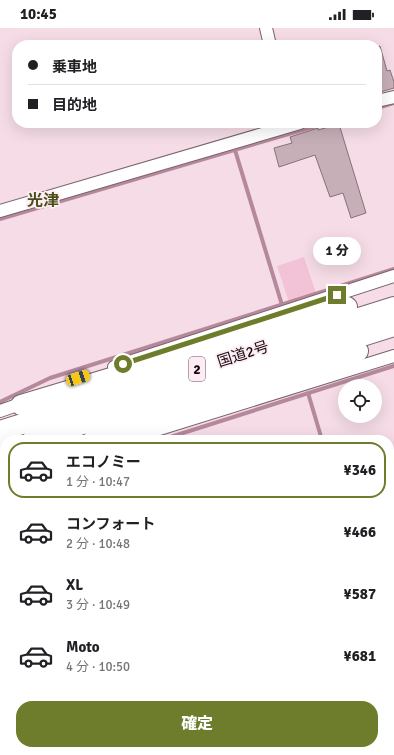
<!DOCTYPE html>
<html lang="ja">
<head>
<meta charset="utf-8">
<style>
	:root { --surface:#fff; --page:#f2f2f2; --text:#202124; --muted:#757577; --line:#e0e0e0; --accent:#6e7d2b }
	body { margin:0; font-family:Signika,"Noto Sans JP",sans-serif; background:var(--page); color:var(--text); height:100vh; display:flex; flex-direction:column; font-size:15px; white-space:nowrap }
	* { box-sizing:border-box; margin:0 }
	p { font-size:13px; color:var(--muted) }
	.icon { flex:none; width:22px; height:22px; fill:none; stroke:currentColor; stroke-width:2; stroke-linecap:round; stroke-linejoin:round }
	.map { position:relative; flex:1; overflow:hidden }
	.panel { position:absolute; left:0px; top:407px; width:394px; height:320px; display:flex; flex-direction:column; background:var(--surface); border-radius:16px 16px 0 0; box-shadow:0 4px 16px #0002 }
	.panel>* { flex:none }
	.top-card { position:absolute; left:12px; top:12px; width:370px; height:88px; border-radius:16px; box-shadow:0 4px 16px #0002; display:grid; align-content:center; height:88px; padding:0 16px; background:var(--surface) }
	.controls { position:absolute; left:338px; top:351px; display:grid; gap:8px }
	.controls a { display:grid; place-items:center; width:44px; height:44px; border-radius:50%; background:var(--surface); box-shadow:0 4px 16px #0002; font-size:20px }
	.end { position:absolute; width:18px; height:18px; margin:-9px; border:5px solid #6e7d2b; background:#fff; box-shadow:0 0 0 2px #fff }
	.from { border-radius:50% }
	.bubble { position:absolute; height:28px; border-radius:14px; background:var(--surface); box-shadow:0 4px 16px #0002; font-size:13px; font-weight:800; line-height:28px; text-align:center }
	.car { position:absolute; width:12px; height:24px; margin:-12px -6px; border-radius:5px; box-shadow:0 0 3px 1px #0007; background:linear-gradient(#f5c518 24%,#345 0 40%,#f5c518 0 76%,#345 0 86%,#f5c518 0) }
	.top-card b { display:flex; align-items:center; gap:14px; height:38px; font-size:15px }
	.top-card b+b { border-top:1px solid var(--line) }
	.top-card i { width:10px; height:10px; background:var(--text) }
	ul { padding:7px 0 0; list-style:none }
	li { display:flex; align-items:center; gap:12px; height:56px; margin:0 8px 6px; padding:0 8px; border:2px solid transparent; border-radius:16px }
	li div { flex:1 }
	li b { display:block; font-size:15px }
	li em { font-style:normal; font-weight:800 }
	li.on { border-color:var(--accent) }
	li>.icon { width:36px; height:36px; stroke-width:1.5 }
	.cta { display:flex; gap:8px; margin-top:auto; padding:8px 16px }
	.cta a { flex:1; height:46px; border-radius:16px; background:var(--accent); color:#fff; font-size:16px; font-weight:800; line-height:46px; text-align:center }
	.status { display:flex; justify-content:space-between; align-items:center; height:28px; padding:0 20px; background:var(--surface); direction:ltr }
	.status svg { height:11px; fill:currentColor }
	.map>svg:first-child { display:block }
	.green { fill:#f2c3d6 }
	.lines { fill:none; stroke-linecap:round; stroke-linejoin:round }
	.stream { stroke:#b5889b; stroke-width:4 }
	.building { fill:#c7afb8; stroke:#88727b }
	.minor-casing { stroke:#79646c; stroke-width:14 }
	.trunk-casing { stroke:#79646c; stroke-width:22 }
	.minor { stroke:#fff; stroke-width:12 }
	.trunk { stroke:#fff; stroke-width:20 }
	.route { stroke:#6e7d2b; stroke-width:5 }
	.labels { text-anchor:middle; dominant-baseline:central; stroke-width:3.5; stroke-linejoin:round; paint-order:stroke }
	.shield { fill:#ffebf3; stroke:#584d52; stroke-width:1 }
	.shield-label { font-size:14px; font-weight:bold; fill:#11090d }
	.street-label { font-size:15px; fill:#11090d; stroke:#ffebf3 }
	.neighbourhood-label { font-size:16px; font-weight:bold; fill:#465018; stroke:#ffebf3 }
</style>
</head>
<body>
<div class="status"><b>10:45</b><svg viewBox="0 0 49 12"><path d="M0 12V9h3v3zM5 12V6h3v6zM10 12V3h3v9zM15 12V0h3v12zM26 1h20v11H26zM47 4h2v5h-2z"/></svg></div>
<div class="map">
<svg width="394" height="727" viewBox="0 0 394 727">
	<rect width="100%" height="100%" fill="#f5dce6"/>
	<path class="green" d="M304 229 317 268 290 277 277 238Z"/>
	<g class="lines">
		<g class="stream">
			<path d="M377 80 394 75"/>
			<path d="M235 122 282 277"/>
			<path d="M0 191 326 95"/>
			<path d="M308 365 322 412"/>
			<path d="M0 374 50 350 394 241"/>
			<path d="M161 412 394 338"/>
			<path d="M0 453 5 451"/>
			<path d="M66 727 81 722"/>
		</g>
	</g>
	<g class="building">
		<path d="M380 18 387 43 390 42 394 54V60L377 65V19Z"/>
		<path d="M339 96 366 185 351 190 343 165 330 169 315 127 279 139 274 120 292 115 290 109 318 100V102Z"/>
	</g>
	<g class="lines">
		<g class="minor-casing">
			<g id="minor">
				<path d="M266 0 270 17"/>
				<path d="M377 73 394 69"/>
				<path d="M0 183 300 95"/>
				<path d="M114 339 394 248"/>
				<path d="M0 383 26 374"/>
				<path d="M124 412 394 328"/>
				<path d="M0 443 5 442"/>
				<path d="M389 622 394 621"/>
				<path d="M389 712 394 711"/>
				<path d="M86 727 100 722"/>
				<path d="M346 727 361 722"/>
			</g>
		</g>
		<g class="trunk-casing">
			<g id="trunk">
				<path d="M21 377 347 279"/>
				<path d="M0 403 394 279"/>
				<path d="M32 412 394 298"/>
				<path d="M93 412 358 323"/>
				<path d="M0 422 5 420"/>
			</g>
		</g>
		<use href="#minor" class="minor"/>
		<use href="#trunk" class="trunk"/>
	</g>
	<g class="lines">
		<path class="route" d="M123 336 337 267"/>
	</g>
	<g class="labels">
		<rect class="shield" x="189" y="329" width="16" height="24" rx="3"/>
		<g class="shield-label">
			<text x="197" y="341">2</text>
		</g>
		<g class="street-label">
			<text transform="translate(243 326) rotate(-18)">国道2号</text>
		</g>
		<g class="neighbourhood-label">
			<text x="43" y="173">光津</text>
		</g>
	</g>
</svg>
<div class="controls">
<a><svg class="icon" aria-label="locate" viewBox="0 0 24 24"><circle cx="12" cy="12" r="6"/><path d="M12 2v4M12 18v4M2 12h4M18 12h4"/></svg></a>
</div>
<i class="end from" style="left:123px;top:336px"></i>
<i class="end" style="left:337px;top:267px"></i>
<div class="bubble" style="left:313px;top:209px;width:48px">1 分</div>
<i class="car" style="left:78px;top:350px;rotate:72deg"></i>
<div class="top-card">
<b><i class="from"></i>乗車地</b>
<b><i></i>目的地</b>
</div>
<section class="panel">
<ul>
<li class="on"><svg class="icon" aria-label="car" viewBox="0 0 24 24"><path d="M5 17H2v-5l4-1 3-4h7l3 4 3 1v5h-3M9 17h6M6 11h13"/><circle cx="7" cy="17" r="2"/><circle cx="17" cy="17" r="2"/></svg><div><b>エコノミー</b><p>1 分 · 10:47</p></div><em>¥346</em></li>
<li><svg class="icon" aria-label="car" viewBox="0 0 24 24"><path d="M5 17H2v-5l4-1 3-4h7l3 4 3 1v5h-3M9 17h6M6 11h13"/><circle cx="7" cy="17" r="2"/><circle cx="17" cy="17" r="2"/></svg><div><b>コンフォート</b><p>2 分 · 10:48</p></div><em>¥466</em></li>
<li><svg class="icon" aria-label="car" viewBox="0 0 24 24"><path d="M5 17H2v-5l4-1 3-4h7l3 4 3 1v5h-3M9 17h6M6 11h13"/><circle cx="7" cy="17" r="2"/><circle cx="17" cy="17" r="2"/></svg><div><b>XL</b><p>3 分 · 10:49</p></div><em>¥587</em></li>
<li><svg class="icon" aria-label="car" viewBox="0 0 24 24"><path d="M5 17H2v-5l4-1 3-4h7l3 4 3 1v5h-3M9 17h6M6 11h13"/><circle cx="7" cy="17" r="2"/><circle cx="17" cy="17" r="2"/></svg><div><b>Moto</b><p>4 分 · 10:50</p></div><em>¥681</em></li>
</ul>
<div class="cta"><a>確定</a></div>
</section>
</div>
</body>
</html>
